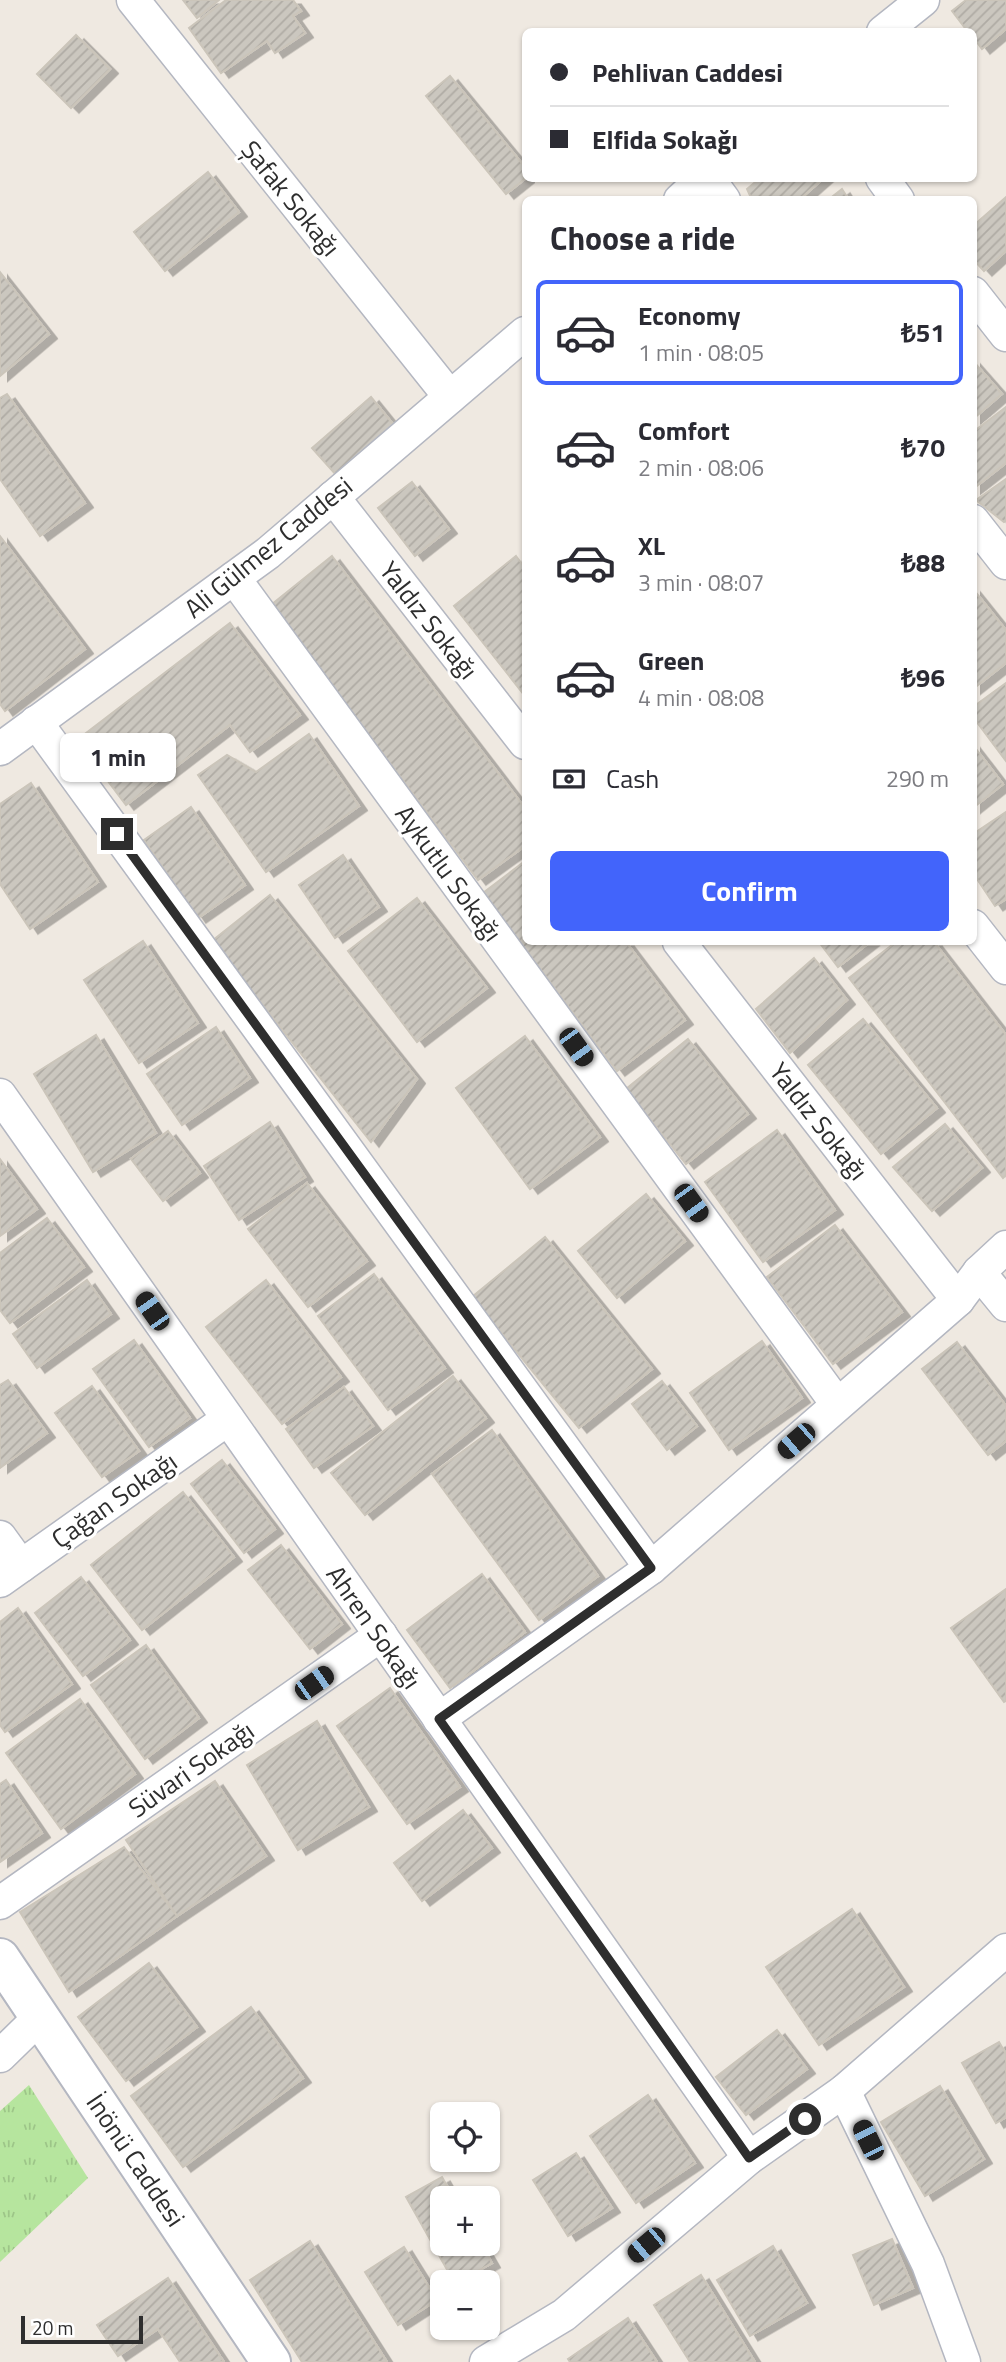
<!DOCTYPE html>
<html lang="en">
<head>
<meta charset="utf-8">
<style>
	:root { --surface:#fff; --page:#f7f7f7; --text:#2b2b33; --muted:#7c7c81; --line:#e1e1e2; --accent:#4264fb }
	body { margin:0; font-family:"Titillium Web",sans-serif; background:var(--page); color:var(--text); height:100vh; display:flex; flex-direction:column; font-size:26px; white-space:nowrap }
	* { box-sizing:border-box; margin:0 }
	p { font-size:23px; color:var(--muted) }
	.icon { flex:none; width:38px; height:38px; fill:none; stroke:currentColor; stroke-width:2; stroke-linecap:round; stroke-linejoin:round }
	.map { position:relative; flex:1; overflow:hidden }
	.side { position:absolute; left:522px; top:196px; width:455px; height:749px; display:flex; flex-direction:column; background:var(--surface); border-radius:10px; box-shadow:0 2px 5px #0004 }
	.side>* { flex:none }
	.guide { position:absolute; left:522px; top:28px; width:455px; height:154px; border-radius:10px; box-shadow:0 2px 5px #0004; display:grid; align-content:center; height:154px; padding:0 28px; background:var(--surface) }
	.tools { position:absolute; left:430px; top:2102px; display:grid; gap:14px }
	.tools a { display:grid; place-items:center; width:70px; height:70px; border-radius:10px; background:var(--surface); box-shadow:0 2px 5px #0004; font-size:35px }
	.scale { position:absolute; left:21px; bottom:18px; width:122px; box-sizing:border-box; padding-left:7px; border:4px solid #2e2e2e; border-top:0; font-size:19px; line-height:24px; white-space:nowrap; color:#2e2e2e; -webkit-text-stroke:5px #fff; paint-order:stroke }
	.end { position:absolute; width:32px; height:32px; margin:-16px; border:9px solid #2e2e2e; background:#fff; box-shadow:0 0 0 4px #fff }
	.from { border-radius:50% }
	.bubble { position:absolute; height:49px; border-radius:10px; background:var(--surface); box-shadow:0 2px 5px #0004; font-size:23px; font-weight:700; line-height:49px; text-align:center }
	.car { position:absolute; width:21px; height:42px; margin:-21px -10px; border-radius:9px; box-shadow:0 0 5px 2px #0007; background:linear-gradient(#222 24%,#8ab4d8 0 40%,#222 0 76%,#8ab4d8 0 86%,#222 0) }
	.guide b { display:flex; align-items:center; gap:24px; height:66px; font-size:26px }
	.guide b+b { border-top:2px solid var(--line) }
	.guide i { width:18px; height:18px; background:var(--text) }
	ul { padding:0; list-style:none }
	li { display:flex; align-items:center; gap:21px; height:105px; margin:0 14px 10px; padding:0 14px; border:4px solid transparent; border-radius:10px }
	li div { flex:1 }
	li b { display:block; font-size:26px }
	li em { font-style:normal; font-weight:700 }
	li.current { border-color:var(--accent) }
	li>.icon { width:63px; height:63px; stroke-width:1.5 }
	h2 { padding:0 28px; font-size:32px; line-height:84px }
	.pay { display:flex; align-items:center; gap:18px; height:77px; padding:0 28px; font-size:26px }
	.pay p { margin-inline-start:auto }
	.action { display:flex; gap:14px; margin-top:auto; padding:14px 28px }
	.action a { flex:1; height:80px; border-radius:10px; background:var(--accent); color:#fff; font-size:28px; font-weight:700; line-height:80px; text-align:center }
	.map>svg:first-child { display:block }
	.park { fill:url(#park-tufts) }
	.building { fill:url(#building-hatch); stroke:#cbc5ba; stroke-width:2; filter:url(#shadow) }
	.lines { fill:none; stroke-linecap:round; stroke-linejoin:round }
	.minor-casing { stroke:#b4b7c1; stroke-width:35 }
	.tertiary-casing { stroke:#b4b7c1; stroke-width:42 }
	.minor { stroke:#fff; stroke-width:32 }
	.tertiary { stroke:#fff; stroke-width:38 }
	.route { stroke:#2e2e2e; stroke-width:9 }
	.labels { text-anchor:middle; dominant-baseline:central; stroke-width:6; stroke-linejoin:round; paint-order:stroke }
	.street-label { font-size:26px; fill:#2e2e2e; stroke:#fff }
</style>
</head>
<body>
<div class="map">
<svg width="1006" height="2362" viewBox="0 0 1006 2362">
	<defs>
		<pattern id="park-tufts" width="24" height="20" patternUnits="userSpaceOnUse" patternTransform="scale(1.75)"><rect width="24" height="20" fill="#b6e59e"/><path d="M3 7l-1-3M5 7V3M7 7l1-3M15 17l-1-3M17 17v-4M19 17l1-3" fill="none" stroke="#9dc588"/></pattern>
		<pattern id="building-hatch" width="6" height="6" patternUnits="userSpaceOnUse" patternTransform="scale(1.75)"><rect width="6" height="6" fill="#cbc7bf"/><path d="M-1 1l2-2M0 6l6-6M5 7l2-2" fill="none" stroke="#afaba4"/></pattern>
		<filter id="shadow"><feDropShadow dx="8" dy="4.5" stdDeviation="0" flood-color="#0004"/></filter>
	</defs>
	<rect width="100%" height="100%" fill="#efe9e1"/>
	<path class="park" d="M29 2085 88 2178 0 2262V2111Z"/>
	<g class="building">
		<path d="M183 0H219L197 18Z"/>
		<path d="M226 0H293L301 11 293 16 305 33 275 53 267 41 221 73 189 28Z"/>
		<path d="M966 0H1006V29L982 49 973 37V32H968L952 11Z"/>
		<path d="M76 35 110 69 71 108 37 74Z"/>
		<path d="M450 76 525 167 526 178 506 194 426 96Z"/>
		<path d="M208 172 239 212 165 271 134 232Z"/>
		<path d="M760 178H824L799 200H752L747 189Z"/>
		<path d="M842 189 849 200H828Z"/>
		<path d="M1006 197V251L984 271 973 259V226Z"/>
		<path d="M0 272 49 334 0 376Z"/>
		<path d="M973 361 1002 394 973 419Z"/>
		<path d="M7 394 85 503 40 536 0 479V398Z"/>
		<path d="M371 397 397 429 346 486 312 448Z"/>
		<path d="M1006 407V463L973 489V432Z"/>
		<path d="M1006 479V521L1004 522 976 500Z"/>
		<path d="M412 482 449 529 415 556 378 508Z"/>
		<path d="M0 536 85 649 5 711 0 704Z"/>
		<path d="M332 556 525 808V846L478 880 271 605Z"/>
		<path d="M516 556 525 568V696L454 606Z"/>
		<path d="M973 589 1006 630V663L973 689Z"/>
		<path d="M230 623 300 715 250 752 230 725 126 805 77 740Z"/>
		<path d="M1006 683V761L973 717V707Z"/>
		<path d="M309 734 359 806 266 872 198 775 227 755 256 772Z"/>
		<path d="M973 745 1003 784 973 808Z"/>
		<path d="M31 783 98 882 30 929 0 884V804Z"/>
		<path d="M191 807 245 885 198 918 144 840Z"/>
		<path d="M1006 812V899L995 906 973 873V834Z"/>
		<path d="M343 855 379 907 335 938 299 885Z"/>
		<path d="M525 861V942H626L685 1020 617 1071 483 893Z"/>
		<path d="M270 895 417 1079 371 1142 212 941Z"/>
		<path d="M417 898 487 988 417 1042 348 951Z"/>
		<path d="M143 941 198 1023 139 1063 84 980Z"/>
		<path d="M819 942H870L838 967Z"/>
		<path d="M896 942H934L1006 1035V1175L1003 1178 849 978Z"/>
		<path d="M814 958 847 1000 790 1053 756 1009Z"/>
		<path d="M863 1019 937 1108 881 1154 808 1065Z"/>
		<path d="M216 1027 250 1078 182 1125 147 1074Z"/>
		<path d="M96 1035 156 1133 93 1172 34 1074Z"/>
		<path d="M525 1036 600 1137 530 1189 456 1088Z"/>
		<path d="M688 1039 748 1114 686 1164 626 1089Z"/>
		<path d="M270 1122 305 1177 239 1220 204 1166Z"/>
		<path d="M945 1124 982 1168 932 1211 893 1167Z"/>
		<path d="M777 1130 835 1210 763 1262 705 1182Z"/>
		<path d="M168 1131 200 1173 163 1201 131 1159Z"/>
		<path d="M0 1159 37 1209 0 1236Z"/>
		<path d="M307 1183 367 1261 308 1307 248 1229Z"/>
		<path d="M646 1194 685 1241 617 1298 578 1251Z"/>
		<path d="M47 1218 84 1267 10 1323 0 1310V1253Z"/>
		<path d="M835 1225 902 1312 833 1364 767 1277Z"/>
		<path d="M545 1237 652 1369 579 1428 472 1297Z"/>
		<path d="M374 1274 445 1368 388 1410 318 1316Z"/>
		<path d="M87 1280 111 1314 37 1368 13 1334Z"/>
		<path d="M266 1280 341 1377 282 1424 206 1327Z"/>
		<path d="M134 1340 190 1418 149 1447 93 1369Z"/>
		<path d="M762 1341 802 1398 729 1450 690 1393Z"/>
		<path d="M957 1342 1006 1406V1441L988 1455 922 1369Z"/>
		<path d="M453 1376 486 1418 365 1515 331 1473Z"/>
		<path d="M8 1380 47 1433 0 1468V1385Z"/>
		<path d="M662 1381 697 1426 667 1450 632 1404Z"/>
		<path d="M92 1386 139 1451 102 1477 55 1413Z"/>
		<path d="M344 1387 373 1426 314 1468 286 1429Z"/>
		<path d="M492 1430 598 1576 539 1620 432 1474Z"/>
		<path d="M222 1460 275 1529 244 1553 191 1484Z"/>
		<path d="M183 1492 234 1557 142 1630 91 1565Z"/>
		<path d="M281 1545 342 1624 310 1649 248 1570Z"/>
		<path d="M482 1574 525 1632 450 1688 407 1630Z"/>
		<path d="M81 1577 130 1640 83 1676 35 1613Z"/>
		<path d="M1006 1589V1701L1004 1702 951 1628Z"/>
		<path d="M18 1608 72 1684 5 1732 0 1725V1622Z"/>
		<path d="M146 1645 199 1718 145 1759 91 1685Z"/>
		<path d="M390 1688 460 1787 407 1824 337 1726Z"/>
		<path d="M80 1699 135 1774 61 1829 6 1753Z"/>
		<path d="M317 1721 369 1807 298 1850 247 1765Z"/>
		<path d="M6 1780 42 1833 0 1862V1784Z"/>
		<path d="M215 1781 266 1856 177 1916 126 1840Z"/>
		<path d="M463 1810 492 1848 422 1901 394 1863Z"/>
		<path d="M124 1847 177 1916 69 1992 20 1912Z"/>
		<path d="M852 1909 904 1987 819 2045 766 1967Z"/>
		<path d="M149 1963 197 2027 126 2081 78 2017Z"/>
		<path d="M251 2007 303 2078 183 2167 131 2096Z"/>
		<path d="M777 2030 807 2069 746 2115 716 2077Z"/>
		<path d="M999 2042 1006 2054V2117L996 2123 962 2063Z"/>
		<path d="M940 2086 984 2159 925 2196 881 2122Z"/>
		<path d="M648 2095 695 2163 636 2203 590 2136Z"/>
		<path d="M576 2153 612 2208 568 2236 533 2180Z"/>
		<path d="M442 2177 454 2198H443V2244H481L492 2263 458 2282H454L406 2197Z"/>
		<path d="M892 2239 913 2288 874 2305 853 2255Z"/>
		<path d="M310 2241 387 2362H302L250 2280Z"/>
		<path d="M773 2246 807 2303 750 2336 717 2280Z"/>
		<path d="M404 2247 437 2300 398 2325 365 2272Z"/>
		<path d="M701 2275 755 2362H690L654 2305Z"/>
		<path d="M168 2278 224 2362H180L158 2329 118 2356 97 2325Z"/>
		<path d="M628 2318 657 2362H570L568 2359Z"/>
	</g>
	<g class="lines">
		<g class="minor-casing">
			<g id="minor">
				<path d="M133 0 450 397"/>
				<path d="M883 32 923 0"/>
				<path d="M708 178 724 200"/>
				<path d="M882 178 898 200"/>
				<path d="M680 200 704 178"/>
				<path d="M973 293 1006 335"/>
				<path d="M333 497 525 743"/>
				<path d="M973 521 1006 563"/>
				<path d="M234 578 837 1404"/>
				<path d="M36 722 651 1568"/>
				<path d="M0 749 268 553 525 333"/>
				<path d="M973 926 1006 968"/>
				<path d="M679 942 958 1300"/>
				<path d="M0 1095 749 2158"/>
				<path d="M979 1272 1006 1305"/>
				<path d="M0 1537 21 1566"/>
				<path d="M0 1581 228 1419"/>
				<path d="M439 1719 651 1568 958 1300 979 1272 1006 1247"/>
				<path d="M0 1903 381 1635"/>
				<path d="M0 2056 40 2017"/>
				<path d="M844 2091 928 2264 964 2362"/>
				<path d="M486 2362 564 2315 749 2158 844 2091 1006 1950"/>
			</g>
		</g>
		<g class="tertiary-casing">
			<path id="tertiary" d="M0 1958 271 2362"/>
		</g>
		<use href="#minor" class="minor"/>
		<use href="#tertiary" class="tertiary"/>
	</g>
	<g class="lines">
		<path class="route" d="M117 834 651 1568 439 1719 749 2158 805 2119"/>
	</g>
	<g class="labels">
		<g class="street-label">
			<text transform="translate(291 198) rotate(51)">Şafak Sokağı</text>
			<text transform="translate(268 547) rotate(-39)">Ali Gülmez Caddesi</text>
			<text transform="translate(429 620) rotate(52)">Yaldız Sokağı</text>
			<text transform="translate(449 873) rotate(54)">Aykutlu Sokağı</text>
			<text transform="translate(819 1121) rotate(52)">Yaldız Sokağı</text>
			<text transform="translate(114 1500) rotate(-35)">Çağan Sokağı</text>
			<text transform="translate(374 1627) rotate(55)">Ahren Sokağı</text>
			<text transform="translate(191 1769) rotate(-35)">Süvari Sokağı</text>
			<text transform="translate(136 2160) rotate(56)">İnönü Caddesi</text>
		</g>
	</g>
</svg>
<div class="tools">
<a><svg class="icon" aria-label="locate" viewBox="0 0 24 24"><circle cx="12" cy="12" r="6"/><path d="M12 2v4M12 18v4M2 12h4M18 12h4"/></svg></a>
<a>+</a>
<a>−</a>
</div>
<div class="scale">20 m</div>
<i class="end from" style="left:805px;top:2119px"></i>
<i class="end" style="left:117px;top:834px"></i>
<div class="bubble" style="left:60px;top:733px;width:116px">1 min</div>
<i class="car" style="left:576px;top:1047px;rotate:144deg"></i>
<i class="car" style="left:691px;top:1203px;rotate:144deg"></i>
<i class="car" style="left:152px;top:1311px;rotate:325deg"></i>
<i class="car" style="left:796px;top:1441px;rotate:229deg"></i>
<i class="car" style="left:314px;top:1683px;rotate:55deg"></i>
<i class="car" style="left:868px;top:2140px;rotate:334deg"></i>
<i class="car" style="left:646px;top:2245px;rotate:230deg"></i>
<div class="guide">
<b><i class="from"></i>Pehlivan Caddesi</b>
<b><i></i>Elfida Sokağı</b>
</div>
<section class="side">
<h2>Choose a ride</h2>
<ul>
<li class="current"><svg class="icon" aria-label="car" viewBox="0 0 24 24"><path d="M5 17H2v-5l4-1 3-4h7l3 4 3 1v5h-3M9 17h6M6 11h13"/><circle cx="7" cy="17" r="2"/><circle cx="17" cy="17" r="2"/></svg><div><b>Economy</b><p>1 min · 08:05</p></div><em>₺51</em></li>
<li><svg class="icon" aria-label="car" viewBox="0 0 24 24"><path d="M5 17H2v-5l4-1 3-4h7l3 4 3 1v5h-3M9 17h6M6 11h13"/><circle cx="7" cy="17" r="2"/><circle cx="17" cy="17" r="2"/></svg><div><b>Comfort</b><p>2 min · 08:06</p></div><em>₺70</em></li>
<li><svg class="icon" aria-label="car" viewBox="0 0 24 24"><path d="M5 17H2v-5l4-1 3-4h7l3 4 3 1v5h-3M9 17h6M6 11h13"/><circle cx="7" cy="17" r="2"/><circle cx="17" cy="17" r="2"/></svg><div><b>XL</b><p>3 min · 08:07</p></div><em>₺88</em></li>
<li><svg class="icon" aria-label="car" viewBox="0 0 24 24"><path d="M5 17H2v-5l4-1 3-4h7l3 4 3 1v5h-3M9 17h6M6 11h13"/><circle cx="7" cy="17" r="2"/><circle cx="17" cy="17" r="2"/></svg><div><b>Green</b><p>4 min · 08:08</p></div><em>₺96</em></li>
</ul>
<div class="pay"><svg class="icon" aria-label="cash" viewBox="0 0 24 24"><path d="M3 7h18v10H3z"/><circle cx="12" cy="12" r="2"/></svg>Cash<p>290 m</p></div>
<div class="action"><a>Confirm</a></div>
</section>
</div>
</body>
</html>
